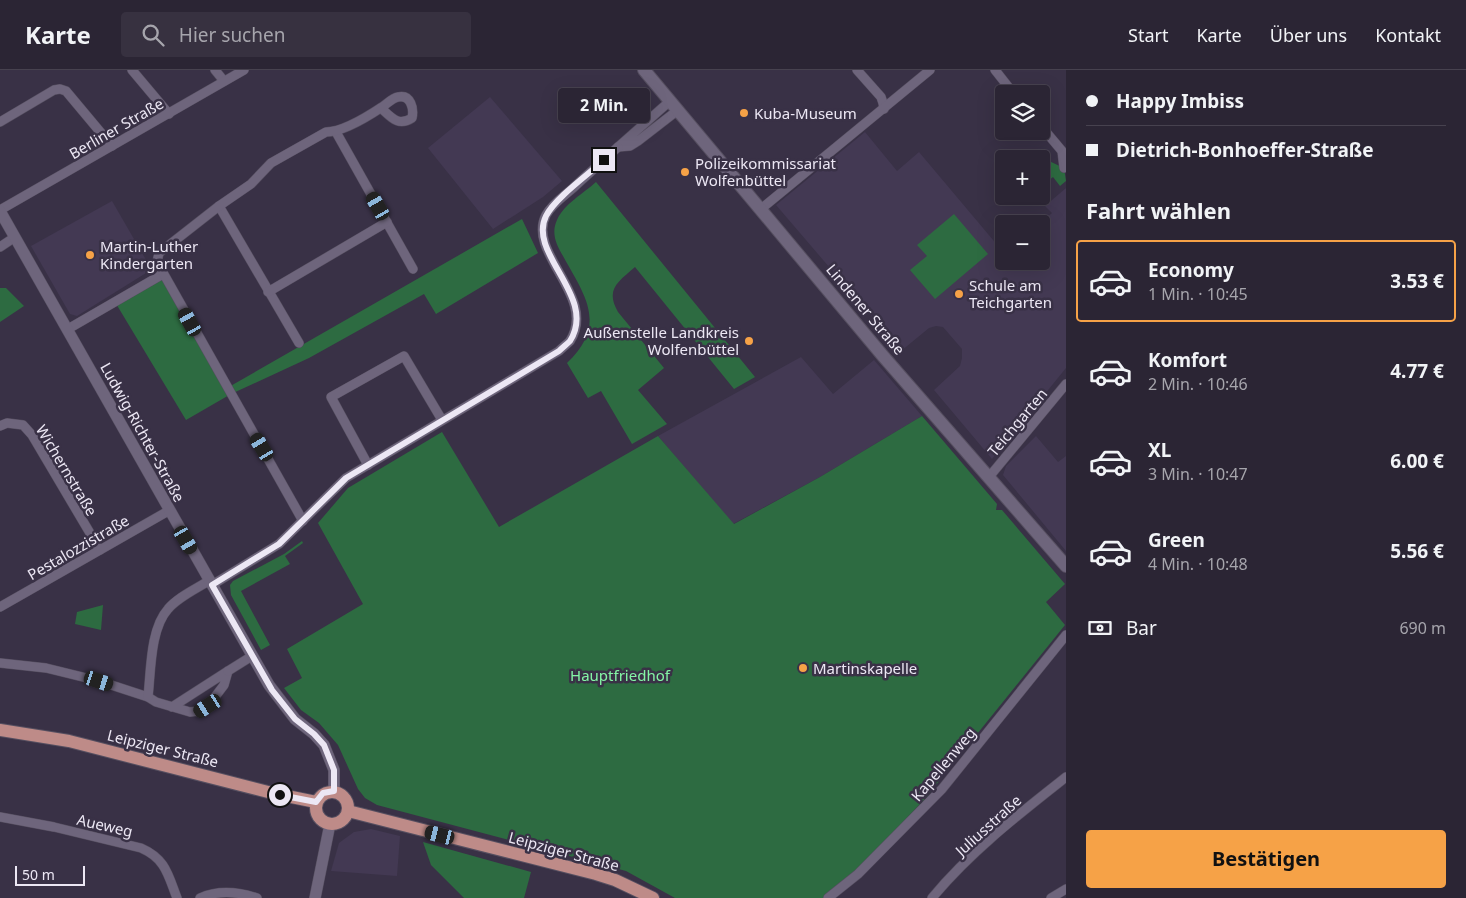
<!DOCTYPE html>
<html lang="de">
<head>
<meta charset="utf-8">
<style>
	:root { --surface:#2b2534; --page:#373140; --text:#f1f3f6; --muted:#a6a5ac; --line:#47424f; --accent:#f6a247 }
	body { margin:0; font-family:"Noto Sans",sans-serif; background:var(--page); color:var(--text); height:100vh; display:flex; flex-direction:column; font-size:19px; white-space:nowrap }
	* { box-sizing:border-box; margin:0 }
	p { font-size:16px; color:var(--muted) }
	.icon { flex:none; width:28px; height:28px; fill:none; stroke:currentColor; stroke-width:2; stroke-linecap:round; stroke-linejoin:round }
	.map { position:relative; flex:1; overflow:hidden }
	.details { display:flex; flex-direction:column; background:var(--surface); width:400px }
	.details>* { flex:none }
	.guide { display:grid; align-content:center; height:110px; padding:0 20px; background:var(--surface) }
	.controls { position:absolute; left:995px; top:15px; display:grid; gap:10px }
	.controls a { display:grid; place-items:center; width:55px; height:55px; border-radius:5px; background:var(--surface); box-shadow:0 5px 20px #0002,0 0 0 1px var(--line); font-size:25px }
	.scale { position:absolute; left:15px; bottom:12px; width:70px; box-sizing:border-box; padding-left:5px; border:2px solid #ece7f4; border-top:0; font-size:14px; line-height:18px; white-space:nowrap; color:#ece7f4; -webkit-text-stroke:4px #393146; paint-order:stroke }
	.end { position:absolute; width:22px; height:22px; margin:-11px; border:6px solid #ece7f4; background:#111; box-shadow:0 0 0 2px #111 }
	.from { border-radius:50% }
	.bubble { position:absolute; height:35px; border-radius:5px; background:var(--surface); box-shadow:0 5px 20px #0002,0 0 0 1px var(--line); font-size:16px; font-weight:700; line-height:35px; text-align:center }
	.car { position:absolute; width:15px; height:30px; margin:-15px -8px; border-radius:6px; box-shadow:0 0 4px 1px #0007; background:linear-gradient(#222 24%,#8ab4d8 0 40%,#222 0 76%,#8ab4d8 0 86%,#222 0) }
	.guide b { display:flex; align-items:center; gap:18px; height:48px; font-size:19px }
	.guide b+b { border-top:1px solid var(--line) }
	.guide i { width:12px; height:12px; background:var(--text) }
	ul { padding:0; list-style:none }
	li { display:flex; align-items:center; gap:15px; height:82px; margin:0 10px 8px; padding:0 10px; border:2px solid transparent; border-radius:5px }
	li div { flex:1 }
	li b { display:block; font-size:19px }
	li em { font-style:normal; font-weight:700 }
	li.active { border-color:var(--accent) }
	li>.icon { width:45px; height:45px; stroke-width:1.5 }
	h2 { padding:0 20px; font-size:22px; line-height:60px }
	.pay { display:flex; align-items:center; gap:12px; height:55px; padding:0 20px; font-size:19px }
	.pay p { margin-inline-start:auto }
	.primary-button { display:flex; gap:10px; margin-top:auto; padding:10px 20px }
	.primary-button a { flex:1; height:58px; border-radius:5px; background:var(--accent); color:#111; font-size:20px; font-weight:700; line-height:58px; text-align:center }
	header { display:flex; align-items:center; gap:30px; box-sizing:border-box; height:70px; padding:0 25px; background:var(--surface); border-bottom:1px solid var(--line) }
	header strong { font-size:24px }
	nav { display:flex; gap:28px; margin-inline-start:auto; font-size:18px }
	.search { width:350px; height:45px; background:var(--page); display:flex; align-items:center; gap:12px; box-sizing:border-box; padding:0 18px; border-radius:5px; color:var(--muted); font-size:19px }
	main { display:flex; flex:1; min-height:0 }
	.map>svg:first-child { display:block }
	.built { fill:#433953 }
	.green { fill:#2d6b41 }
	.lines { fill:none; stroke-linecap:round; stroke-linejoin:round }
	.minor-casing { stroke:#564f60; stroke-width:10 }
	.tertiary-casing { stroke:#564f60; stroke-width:12 }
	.secondary-casing { stroke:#564f60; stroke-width:14 }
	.primary-casing { stroke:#564f60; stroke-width:14 }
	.minor { stroke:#6e657c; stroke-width:9 }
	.tertiary { stroke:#6e657c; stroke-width:11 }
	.secondary { stroke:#6e657c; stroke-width:12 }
	.primary { stroke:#be8b88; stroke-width:12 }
	.route { stroke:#ece7f4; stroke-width:6 }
	.poi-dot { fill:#f6a247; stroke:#393146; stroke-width:2 }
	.labels { text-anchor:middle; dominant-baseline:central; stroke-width:5; stroke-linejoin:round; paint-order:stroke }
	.poi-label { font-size:15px; fill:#ece7f4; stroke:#393146; text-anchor:start }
	.street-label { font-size:15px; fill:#ece7f4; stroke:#393146 }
	.park-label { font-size:15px; fill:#84f5a5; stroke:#393146 }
</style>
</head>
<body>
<header>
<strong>Karte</strong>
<div class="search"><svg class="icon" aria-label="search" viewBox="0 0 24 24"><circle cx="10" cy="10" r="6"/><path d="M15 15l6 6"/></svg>Hier suchen</div>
<nav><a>Start</a><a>Karte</a><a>Über uns</a><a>Kontakt</a></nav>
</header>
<main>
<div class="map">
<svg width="1066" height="828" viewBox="0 0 1066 828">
	<rect width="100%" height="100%" fill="#393146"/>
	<g class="built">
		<path d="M490 27 562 111 543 127 493 159 428 78Z"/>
		<path d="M865 62 897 101 919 82 1004 183V191H1041V154H1039L1052 143 1045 136 1066 118V298L992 389 934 320 960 296 962 288V279L943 257 936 256 929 258 901 281 776 135Z"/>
		<path d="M112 131 149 195 146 203 77 246 70 244 31 176Z"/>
		<path d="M801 287 833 324 874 290 922 346 820 407 733 454 658 366Z"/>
		<path d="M1036 366 1058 392 1066 386V481L1003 405 1006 396Z"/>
		<path d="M371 759 400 766 397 806 331 801 339 773 354 762Z"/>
	</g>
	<g class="green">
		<path d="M1049 91 1064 98 1066 111 1060 116 1053 107 1041 117V111L1050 104 1043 95Z"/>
		<path d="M596 112 755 307 734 319 635 197C618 212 605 219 618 242L664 298 638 320 667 354 632 374 601 321 588 328 567 293C608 254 585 226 563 186 556 174 551 163 557 150 564 134 584 123 596 112Z"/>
		<path d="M954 144 988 184 935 229 910 200 927 186 917 175Z"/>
		<path d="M522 149 538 183 436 244 424 224 309 288 231 324 186 350 115 232 163 204 227 318Z"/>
		<path d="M0 218H6L24 236 0 252Z"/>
		<path d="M922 346 997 434 996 440H1002L1065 514 1046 532 1065 555 923 731 856 801 823 828H675L626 801 377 735 365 728 358 719 338 675 319 653 301 640 284 618 302 608 287 579 363 534 318 453 348 418 442 362 499 457 658 366 734 454 820 407Z"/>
		<path d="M302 471 303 473 285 486 290 494 241 521 270 575 261 580 231 525 230 515 233 511 284 484Z"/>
		<path d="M103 535 101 560 75 554 77 542Z"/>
		<path d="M423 772 531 802 524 828H464L431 795Z"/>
	</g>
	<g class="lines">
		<g class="minor-casing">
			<g id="minor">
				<path d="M132 0 169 44"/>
				<path d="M215 0 224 11"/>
				<path d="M857 0 881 27 883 33 884 39"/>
				<path d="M995 0 1014 24"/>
				<path d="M670 31 618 77 630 76 638 71 678 40"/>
				<path d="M0 52 54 20 60 19 66 21 112 76"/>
				<path d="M1041 56 1062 81 1064 98"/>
				<path d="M336 62 413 199"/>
				<path d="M219 136 299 273"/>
				<path d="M761 139 930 0"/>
				<path d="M0 140 244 0"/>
				<path d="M0 177 15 167"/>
				<path d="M268 222 387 152"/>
				<path d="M68 259 163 204"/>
				<path d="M0 356 7 353 23 355 32 365 100 480"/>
				<path d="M368 395 331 327 404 286 442 350"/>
				<path d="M989 407 1066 314"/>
				<path d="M303 451 157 192 159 183 219 136 251 114 271 93 326 62C343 62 367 47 382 37 387 34 392 28 398 27 411 24 414 39 412 48 398 57 391 47 381 38"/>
				<path d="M212 515 279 474 346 408 559 281C562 278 567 274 570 271 598 227 526 183 546 145 552 134 564 126 573 118 588 104 603 91 618 77"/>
				<path d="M0 537 170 440"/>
				<path d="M0 593 46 598 99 611 148 627 156 632 190 642 199 641 208 636 224 615 228 601 172 637"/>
				<path d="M228 601 252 586"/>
				<path d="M148 627C151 601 150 559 168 539 178 527 196 519 210 510"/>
				<path d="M0 747 54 757 141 778C166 789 168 805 177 828"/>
				<path d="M200 828C218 820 239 822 257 828"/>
				<path d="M828 828 858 804 942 719 1066 565"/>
				<path d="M932 828C970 782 1019 744 1066 707"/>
				<path d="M1051 828 1066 819"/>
			</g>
		</g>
		<g class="tertiary-casing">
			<g id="tertiary">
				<path d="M0 141 269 615 295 649 314 664 324 675 334 700V721"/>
				<path d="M315 828 330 754"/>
			</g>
		</g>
		<g class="secondary-casing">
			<path id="secondary" d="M644 0 883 286 1066 496"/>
		</g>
		<g class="primary-casing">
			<g id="primary">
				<path d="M0 660 69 671 272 723 316 732"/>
				<circle cx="332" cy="738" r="16"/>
				<path d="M348 741 596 804 615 810 653 828"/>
			</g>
		</g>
		<use href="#minor" class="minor"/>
		<use href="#tertiary" class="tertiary"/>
		<use href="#secondary" class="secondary"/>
		<use href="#primary" class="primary"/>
	</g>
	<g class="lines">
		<path class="route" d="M280 725 316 732 323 723 334 721V700L324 675 314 664 295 649 272 620 212 515 279 474 346 408 559 281C562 278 567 274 570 271 598 227 527 184 546 146 555 128 589 104 604 90"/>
	</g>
	<g class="poi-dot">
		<circle cx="744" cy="43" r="5"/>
		<circle cx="685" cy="102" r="5"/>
		<circle cx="90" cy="185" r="5"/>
		<circle cx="959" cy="224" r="5"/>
		<circle cx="749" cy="271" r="5"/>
		<circle cx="803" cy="598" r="5"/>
	</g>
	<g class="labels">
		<g class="poi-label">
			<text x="754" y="43">Kuba-Museum</text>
			<text x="695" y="93">Polizeikommissariat<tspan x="695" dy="17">Wolfenbüttel</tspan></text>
			<text x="100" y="176">Martin-Luther<tspan x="100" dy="17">Kindergarten</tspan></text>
			<text x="969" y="215">Schule am<tspan x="969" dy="17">Teichgarten</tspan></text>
			<text x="739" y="262" text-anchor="end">Außenstelle Landkreis<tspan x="739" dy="17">Wolfenbüttel</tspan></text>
			<text x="813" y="598">Martinskapelle</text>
		</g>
		<g class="street-label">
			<text transform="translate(116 58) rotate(-30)">Berliner Straße</text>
			<text transform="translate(866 239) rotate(50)">Lindener Straße</text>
			<text transform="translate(1017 352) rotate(-50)">Teichgarten</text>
			<text transform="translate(143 362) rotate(61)">Ludwig-Richter-Straße</text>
			<text transform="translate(67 400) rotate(59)">Wichernstraße</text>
			<text transform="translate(78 477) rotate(-30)">Pestalozzistraße</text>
			<text transform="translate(163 678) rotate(14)">Leipziger Straße</text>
			<text transform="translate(943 694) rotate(-50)">Kapellenweg</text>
			<text transform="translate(105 755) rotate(13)">Aueweg</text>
			<text transform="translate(988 755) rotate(-42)">Juliusstraße</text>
			<text transform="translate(564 781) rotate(15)">Leipziger Straße</text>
		</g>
		<g class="park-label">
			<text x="620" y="605">Hauptfriedhof</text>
		</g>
	</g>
</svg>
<div class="controls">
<a><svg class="icon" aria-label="layers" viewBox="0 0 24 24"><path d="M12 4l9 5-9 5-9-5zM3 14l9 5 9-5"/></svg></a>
<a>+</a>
<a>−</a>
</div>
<div class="scale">50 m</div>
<i class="end from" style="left:280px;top:725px"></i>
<i class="end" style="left:604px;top:90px"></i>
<div class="bubble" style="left:558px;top:18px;width:92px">2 Min.</div>
<i class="car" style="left:378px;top:136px;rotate:330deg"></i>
<i class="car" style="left:190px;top:252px;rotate:331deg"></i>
<i class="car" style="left:262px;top:377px;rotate:329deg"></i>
<i class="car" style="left:186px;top:470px;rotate:150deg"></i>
<i class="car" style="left:99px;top:611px;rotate:108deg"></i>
<i class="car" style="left:208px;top:636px;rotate:238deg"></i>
<i class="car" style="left:440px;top:765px;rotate:284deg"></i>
</div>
<section class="details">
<div class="guide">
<b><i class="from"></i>Happy Imbiss</b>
<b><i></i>Dietrich-Bonhoeffer-Straße</b>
</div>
<h2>Fahrt wählen</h2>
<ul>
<li class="active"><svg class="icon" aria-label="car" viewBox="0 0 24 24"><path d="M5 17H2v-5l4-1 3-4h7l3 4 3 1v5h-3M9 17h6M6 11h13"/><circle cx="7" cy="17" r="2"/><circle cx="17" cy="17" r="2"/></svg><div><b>Economy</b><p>1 Min. · 10:45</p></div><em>3.53 €</em></li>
<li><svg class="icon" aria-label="car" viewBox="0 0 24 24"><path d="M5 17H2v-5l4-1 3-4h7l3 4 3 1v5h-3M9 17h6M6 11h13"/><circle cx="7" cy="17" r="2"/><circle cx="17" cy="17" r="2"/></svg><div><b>Komfort</b><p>2 Min. · 10:46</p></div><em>4.77 €</em></li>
<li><svg class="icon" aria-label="car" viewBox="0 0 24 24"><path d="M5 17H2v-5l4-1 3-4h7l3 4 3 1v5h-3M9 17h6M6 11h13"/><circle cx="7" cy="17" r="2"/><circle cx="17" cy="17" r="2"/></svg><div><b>XL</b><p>3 Min. · 10:47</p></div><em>6.00 €</em></li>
<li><svg class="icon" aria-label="car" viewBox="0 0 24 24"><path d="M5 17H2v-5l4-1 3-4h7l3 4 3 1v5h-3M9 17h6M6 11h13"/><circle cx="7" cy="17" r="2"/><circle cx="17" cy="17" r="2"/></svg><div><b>Green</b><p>4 Min. · 10:48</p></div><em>5.56 €</em></li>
</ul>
<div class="pay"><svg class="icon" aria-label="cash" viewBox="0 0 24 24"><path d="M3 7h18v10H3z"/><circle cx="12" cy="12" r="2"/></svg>Bar<p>690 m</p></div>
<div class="primary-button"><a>Bestätigen</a></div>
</section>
</main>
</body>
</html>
